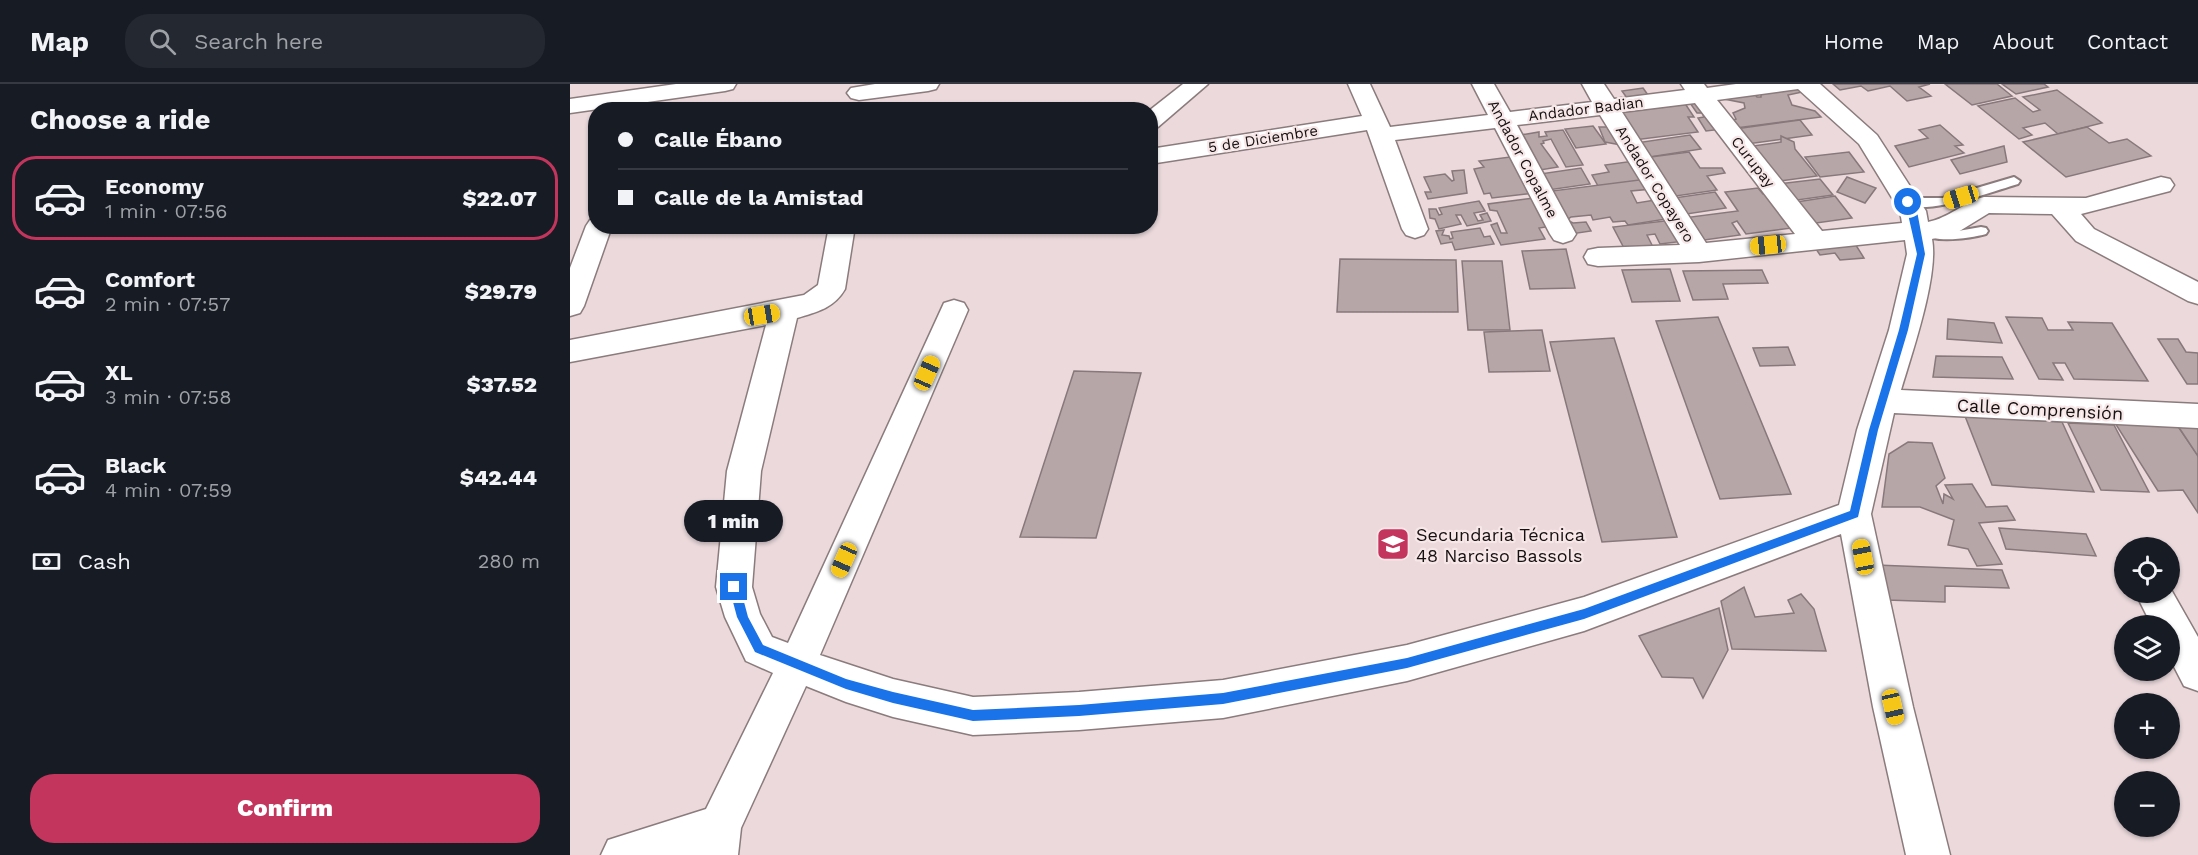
<!DOCTYPE html>
<html lang="en">
<head>
<meta charset="utf-8">
<style>
	:root { --surface:#171b24; --page:#242831; --text:#f1f3f6; --muted:#9ea1a6; --line:#363941; --accent:#c3355d }
	body { margin:0; font-family:"Work Sans",sans-serif; background:var(--page); color:var(--text); height:100vh; display:flex; flex-direction:column; font-size:22px; white-space:nowrap }
	* { box-sizing:border-box; margin:0 }
	p { font-size:20px; color:var(--muted) }
	.icon { flex:none; width:33px; height:33px; fill:none; stroke:currentColor; stroke-width:2; stroke-linecap:round; stroke-linejoin:round }
	.map { position:relative; flex:1; overflow:hidden }
	.details { display:flex; flex-direction:column; background:var(--surface); width:570px }
	.details>* { flex:none }
	.top-card { position:absolute; left:18px; top:18px; width:570px; height:132px; border-radius:24px; box-shadow:0 2px 4px #0004; display:grid; align-content:center; height:132px; padding:0 30px; background:var(--surface) }
	.fabs { position:absolute; left:1544px; top:453px; display:grid; gap:12px }
	.fabs a { display:grid; place-items:center; width:66px; height:66px; border-radius:50%; background:var(--surface); box-shadow:0 2px 4px #0004; font-size:30px }
	.end { position:absolute; width:27px; height:27px; margin:-14px; border:8px solid #1a73e8; background:#fff; box-shadow:0 0 0 3px #fff }
	.from { border-radius:50% }
	.bubble { position:absolute; height:42px; border-radius:21px; background:var(--surface); box-shadow:0 2px 4px #0004; font-size:20px; font-weight:800; line-height:42px; text-align:center }
	.car { position:absolute; width:18px; height:36px; margin:-18px -9px; border-radius:8px; box-shadow:0 0 4px 2px #0007; background:linear-gradient(#f5c518 24%,#345 0 40%,#f5c518 0 76%,#345 0 86%,#f5c518 0) }
	.top-card b { display:flex; align-items:center; gap:21px; height:57px; font-size:22px }
	.top-card b+b { border-top:2px solid var(--line) }
	.top-card i { width:15px; height:15px; background:var(--text) }
	ul { padding:0; list-style:none }
	li { display:flex; align-items:center; gap:18px; height:84px; margin:0 12px 9px; padding:0 18px; border:3px solid transparent; border-radius:24px }
	li div { flex:1 }
	li b { display:block; font-size:22px }
	li em { font-style:normal; font-weight:800 }
	li.current { border-color:var(--accent) }
	li>.icon { width:54px; height:54px; stroke-width:1.5 }
	h2 { padding:0 30px; font-size:27px; line-height:72px }
	.pay { display:flex; align-items:center; gap:15px; height:66px; padding:0 30px; font-size:22px }
	.pay p { margin-inline-start:auto }
	.primary-button { display:flex; gap:12px; margin-top:auto; padding:12px 30px }
	.primary-button a { flex:1; height:69px; border-radius:24px; background:var(--accent); color:#fff; font-size:24px; font-weight:800; line-height:69px; text-align:center }
	header { display:flex; align-items:center; gap:36px; box-sizing:border-box; height:84px; padding:0 30px; background:var(--surface); border-bottom:2px solid var(--line) }
	header strong { font-size:28px }
	nav { display:flex; gap:33px; margin-inline-start:auto; font-size:21px }
	.search { width:420px; height:54px; background:var(--page); display:flex; align-items:center; gap:15px; box-sizing:border-box; padding:0 21px; border-radius:24px; color:var(--muted); font-size:22px }
	main { display:flex; flex:1; min-height:0 }
	.map>svg:first-child { display:block }
	.building { fill:#b7a6a8; stroke:#88787b; stroke-width:1.5 }
	.lines { fill:none; stroke-linecap:round; stroke-linejoin:round }
	.lane-casing { stroke:#8b7b7d; stroke-width:4 }
	.street-casing { stroke:#8b7b7d; stroke-width:3 }
	.lane { fill:#fff; fill-rule:evenodd }
	.street { fill:#fff; fill-rule:evenodd }
	.route { fill:#1a73e8 }
	.labels { text-anchor:middle; dominant-baseline:central; stroke-width:4.5; stroke-linejoin:round; paint-order:stroke }
	.far-street-label { font-size:15px; fill:#161111; stroke:#f8e7e9 }
	.street-label { font-size:18px; fill:#161111; stroke:#f8e7e9 }
	.poi-label { font-size:18px; fill:#161111; stroke:#f8e7e9; text-anchor:start }
</style>
</head>
<body>
<header>
<strong>Map</strong>
<div class="search"><svg class="icon" aria-label="search" viewBox="0 0 24 24"><circle cx="10" cy="10" r="6"/><path d="M15 15l6 6"/></svg>Search here</div>
<nav><a>Home</a><a>Map</a><a>About</a><a>Contact</a></nav>
</header>
<main>
<section class="details">
<h2>Choose a ride</h2>
<ul>
<li class="current"><svg class="icon" aria-label="car" viewBox="0 0 24 24"><path d="M5 17H2v-5l4-1 3-4h7l3 4 3 1v5h-3M9 17h6M6 11h13"/><circle cx="7" cy="17" r="2"/><circle cx="17" cy="17" r="2"/></svg><div><b>Economy</b><p>1 min · 07:56</p></div><em>$22.07</em></li>
<li><svg class="icon" aria-label="car" viewBox="0 0 24 24"><path d="M5 17H2v-5l4-1 3-4h7l3 4 3 1v5h-3M9 17h6M6 11h13"/><circle cx="7" cy="17" r="2"/><circle cx="17" cy="17" r="2"/></svg><div><b>Comfort</b><p>2 min · 07:57</p></div><em>$29.79</em></li>
<li><svg class="icon" aria-label="car" viewBox="0 0 24 24"><path d="M5 17H2v-5l4-1 3-4h7l3 4 3 1v5h-3M9 17h6M6 11h13"/><circle cx="7" cy="17" r="2"/><circle cx="17" cy="17" r="2"/></svg><div><b>XL</b><p>3 min · 07:58</p></div><em>$37.52</em></li>
<li><svg class="icon" aria-label="car" viewBox="0 0 24 24"><path d="M5 17H2v-5l4-1 3-4h7l3 4 3 1v5h-3M9 17h6M6 11h13"/><circle cx="7" cy="17" r="2"/><circle cx="17" cy="17" r="2"/></svg><div><b>Black</b><p>4 min · 07:59</p></div><em>$42.44</em></li>
</ul>
<div class="pay"><svg class="icon" aria-label="cash" viewBox="0 0 24 24"><path d="M3 7h18v10H3z"/><circle cx="12" cy="12" r="2"/></svg>Cash<p>280 m</p></div>
<div class="primary-button"><a>Confirm</a></div>
</section>
<div class="map">
<svg width="1628" height="771" viewBox="0 0 1628 771">
	<rect width="100%" height="100%" fill="#ebd9dc"/>
	<g class="building">
		<path d="M1263 0H1360L1349 3 1361 12 1337 17 1320 2 1298 7 1291 2 1270 6Z"/>
		<path d="M1375 0H1427L1442 12 1402 21Z"/>
		<path d="M1432 0H1474L1478 3 1446 10Z"/>
		<path d="M1226 2 1232 8 1218 11 1222 21 1245 27 1251 33 1166 44 1161 37 1166 35 1163 29 1175 24 1174 19 1154 15 1181 6 1187 13H1191V8Z"/>
		<path d="M1073 4 1078 11 1057 14 1052 7Z"/>
		<path d="M1487 6 1532 39 1488 50 1475 39 1453 44 1462 51 1449 55 1408 22 1445 14 1463 28 1470 26 1453 13Z"/>
		<path d="M1132 14 1153 45 1136 47 1128 34 1134 33 1132 29H1127L1118 16Z"/>
		<path d="M1112 15 1124 33H1118L1128 48 1064 56 1045 26Z"/>
		<path d="M1230 36 1242 51 1177 60 1165 45Z"/>
		<path d="M1370 41 1393 61 1385 62 1394 69 1339 83 1325 62 1358 54 1349 46Z"/>
		<path d="M1023 42 1036 60 1006 64 995 45Z"/>
		<path d="M1029 43H1044L1051 61 1035 58Z"/>
		<path d="M1517 43 1539 59 1557 55 1581 72 1496 93 1453 58Z"/>
		<path d="M993 46 1013 81 996 83 981 55 973 57 974 59 971 60 988 83 964 87 944 52 969 48V53L977 52 975 48Z"/>
		<path d="M1120 51 1131 65 1073 74 1066 59Z"/>
		<path d="M1211 52 1224 58 1225 65 1247 92 1202 98 1176 63 1211 58Z"/>
		<path d="M1434 62 1437 78 1390 90 1381 76Z"/>
		<path d="M1119 68 1130 84H1152L1155 89 1137 92 1147 106 1099 113 1073 74Z"/>
		<path d="M1279 68 1294 88 1250 93 1235 73Z"/>
		<path d="M948 72 965 109 922 114 920 109 914 110 904 85 914 83 909 77Z"/>
		<path d="M1064 77 1076 96 1028 102 1022 91 1039 88 1035 81Z"/>
		<path d="M1011 84 1020 100 978 106 970 90Z"/>
		<path d="M894 86 897 109 858 115 855 108H861L854 93 875 90 882 97 884 96 882 87Z"/>
		<path d="M1277 93 1306 104 1295 119 1267 108Z"/>
		<path d="M1077 95 1082 105 1061 107 1067 119 1085 116 1096 135 1058 141 1055 137 1043 138 1040 133 1023 136 1021 131 1001 133 997 136 1003 139 1016 138 1021 147 994 151 974 108Z"/>
		<path d="M1250 95 1263 111 1220 117 1208 100Z"/>
		<path d="M1188 104 1193 110H1199L1222 144 1176 150 1167 137 1162 139 1170 151 1127 157 1113 134 1168 127 1155 108Z"/>
		<path d="M1145 108 1156 124 1110 131 1104 114Z"/>
		<path d="M1265 112 1282 134 1246 139 1220 119Z"/>
		<path d="M964 114 982 142 969 144 975 155 931 161 921 141 927 139 931 149H937L927 127 920 126 918 120Z"/>
		<path d="M909 117 915 127 904 129 908 137 913 136 910 131 917 129 921 137 897 142 891 131H886L891 140 869 145 865 135 860 134 859 125H866L869 131 872 130 869 124Z"/>
		<path d="M1103 136 1115 157 1090 160 1085 150 1077 151 1083 163 1055 166 1043 143Z"/>
		<path d="M910 144 914 153 920 152 924 160 885 166 882 158 871 160 866 147 874 146 872 151 879 152 880 155 883 154 881 148Z"/>
		<path d="M1282 155 1294 174 1270 176 1265 169 1250 171 1242 159Z"/>
		<path d="M996 165 1005 204 960 205 952 167Z"/>
		<path d="M770 175 886 176 888 228H767Z"/>
		<path d="M892 177H932L940 246H898Z"/>
		<path d="M1100 185 1110 217 1062 218 1052 186Z"/>
		<path d="M1192 186 1198 199 1153 200 1158 215 1123 216 1113 187Z"/>
		<path d="M1148 233 1221 410 1150 415 1086 237Z"/>
		<path d="M1436 233 1472 234 1478 246H1503L1498 238 1542 239 1578 297 1504 295 1495 279H1483L1493 296 1469 295Z"/>
		<path d="M1378 235 1424 239 1432 259 1377 255Z"/>
		<path d="M972 246 980 287 919 288 914 248Z"/>
		<path d="M1044 254 1107 453 1032 458 980 258Z"/>
		<path d="M1588 255H1608L1616 268 1628 269V300H1617Z"/>
		<path d="M1218 263 1225 281 1190 282 1183 264Z"/>
		<path d="M1366 272 1432 273 1443 295 1363 293Z"/>
		<path d="M504 287 571 289 526 454 450 453Z"/>
		<path d="M1395 332 1492 338 1524 408 1422 401Z"/>
		<path d="M1605 338 1628 372V429L1613 406 1588 407 1545 339Z"/>
		<path d="M1498 339 1544 341 1579 408 1531 406Z"/>
		<path d="M1608 342H1628V372Z"/>
		<path d="M1338 358 1362 359 1375 394 1366 402 1373 420 1374 410 1383 415 1375 401 1402 400 1416 423 1437 422 1445 436 1409 439 1432 480 1407 482 1398 465 1378 461 1384 436 1350 423H1312L1319 370Z"/>
		<path d="M1429 444 1516 450 1526 472 1436 465Z"/>
		<path d="M1306 481 1432 486 1439 504 1375 502V518L1317 516Z"/>
		<path d="M1174 503 1185 533 1224 529 1218 516 1231 510 1244 525 1256 567 1162 565 1151 517Z"/>
		<path d="M1149 524 1158 566 1133 614 1123 594 1092 593 1069 552Z"/>
	</g>
	<g class="lines">
		<g class="lane-casing">
			<g id="lane">
				<path d="M1444 93 1450 97 1448 100C1427 106 1348 135 1332 118L1338 114H1373Z"/>
				<path d="M1411 143 1416 144 1418 147 1416 150C1401 154 1364 160 1353 149L1360 145 1388 147Z"/>
			</g>
		</g>
		<g class="street-casing">
			<g id="street">
				<path d="M106 0H166L163 5 155 7 0 29V15Z"/>
				<path d="M305 0H369L366 5 358 7 289 16 281 14 277 9 281 4Z"/>
				<path d="M613 0H638L588 43 580 45V26Z"/>
				<path d="M778 0H800L820 43 918 31 902 0H924L940 28 1022 18 1012 0H1034L1044 15 1115 6 1111 0H1134L1137 4 1166 0H1250L1307 51 1356 127 1358 138C1379 134 1394 118 1414 113L1516 114 1591 93 1600 95 1604 101 1600 107 1511 130 1524 145 1628 198V220L1618 217 1506 157 1482 130 1419 129 1388 148 1362 155C1369 191 1342 269 1331 306L1628 320V344L1324 329 1301 430 1343 623 1380 771H1336L1303 623 1271 450 1014 547 837 597 653 634 509 646 403 651 323 633 276 618 236 602 171 744 168 771H31L38 756 136 725 203 589 176 577 155 533 146 503 157 387 196 241 0 278V256L234 211 248 201 259 142H285L275 205C264 224 247 228 227 234L191 387 182 503 190 530 202 553 218 559 374 219 384 216 394 219 398 226 250 571 323 595 403 613 509 608 653 596 837 561 1014 513 1269 421 1287 346 1319 246 1337 170 1335 156 1129 178 1028 182 1018 180 1014 173 1018 166 1028 164 1110 161 1030 31 947 41 1006 150 1002 156 993 159 984 156 980 150 925 44 825 56 858 145 854 151 845 154 836 151 832 145 797 46 580 80V65L792 32ZM1228 5 1289 60 1330 127 1332 139 1252 147 1147 16ZM1125 19 1225 150 1136 159 1052 28Z"/>
				<path d="M26 134V142H42L14 222 10 229 0 232V184L16 142 20 136Z"/>
				<path d="M1599 502 1628 553V607L1614 602 1599 573V542H1582L1565 508H1599Z"/>
			</g>
		</g>
		<use href="#lane" class="lane"/>
		<use href="#street" class="street"/>
	</g>
	<path class="route" d="M1335 117H1340L1347 127 1355 170 1338 246 1308 346 1288 433 1014 535 837 584 653 620 509 632 403 637 323 619 276 605 185 568 167 533 159 503 164 498 170 503 178 533 193 561 276 595 323 608 403 626 509 621 653 609 837 574 1014 525 1280 427 1299 346 1329 246 1347 170Z"/>
	<defs>
		<g id="school-square" transform="scale(1.725)"><rect x="-9" y="-9" width="18" height="18" rx="4" fill="#c3355d" stroke="#f8e7e9"/><path d="M0-5L7-2L0 1L-7-2ZM-4 1L0 2.5L4 1V4Q0 6-4 4Z" fill="#fff"/></g>
	</defs>
	<g fill-rule="evenodd">
		<use href="#school-square" x="823" y="460"/>
	</g>
	<g class="labels">
		<g class="far-street-label">
			<text transform="translate(1016 25) rotate(-7)">Andador Badian</text>
			<text transform="translate(693 55) rotate(-9)">5 de Diciembre</text>
			<text transform="translate(953 75) rotate(62)">Andador Copalme</text>
			<text transform="translate(1183 78) rotate(52)">Curupay</text>
			<text transform="translate(1085 100) rotate(58)">Andador Copayero</text>
		</g>
		<g class="street-label">
			<text transform="translate(1470 325) rotate(3)">Calle Comprensión</text>
		</g>
		<g class="poi-label">
			<text x="846" y="450">Secundaria Técnica<tspan x="846" dy="21">48 Narciso Bassols</tspan></text>
		</g>
	</g>
</svg>
<div class="fabs">
<a><svg class="icon" aria-label="locate" viewBox="0 0 24 24"><circle cx="12" cy="12" r="6"/><path d="M12 2v4M12 18v4M2 12h4M18 12h4"/></svg></a>
<a><svg class="icon" aria-label="layers" viewBox="0 0 24 24"><path d="M12 4l9 5-9 5-9-5zM3 14l9 5 9-5"/></svg></a>
<a>+</a>
<a>−</a>
</div>
<i class="end from" style="left:1338px;top:118px"></i>
<i class="end" style="left:164px;top:503px"></i>
<div class="bubble" style="left:114px;top:416px;width:99px">1 min</div>
<i class="car" style="left:1391px;top:113px;rotate:253deg"></i>
<i class="car" style="left:1198px;top:161px;rotate:264deg"></i>
<i class="car" style="left:192px;top:231px;rotate:80deg"></i>
<i class="car" style="left:357px;top:289px;rotate:24deg"></i>
<i class="car" style="left:1293px;top:473px;rotate:349deg"></i>
<i class="car" style="left:274px;top:476px;rotate:204deg"></i>
<i class="car" style="left:1323px;top:623px;rotate:167deg"></i>
<div class="top-card">
<b><i class="from"></i>Calle Ébano</b>
<b><i></i>Calle de la Amistad</b>
</div>
</div>
</main>
</body>
</html>
